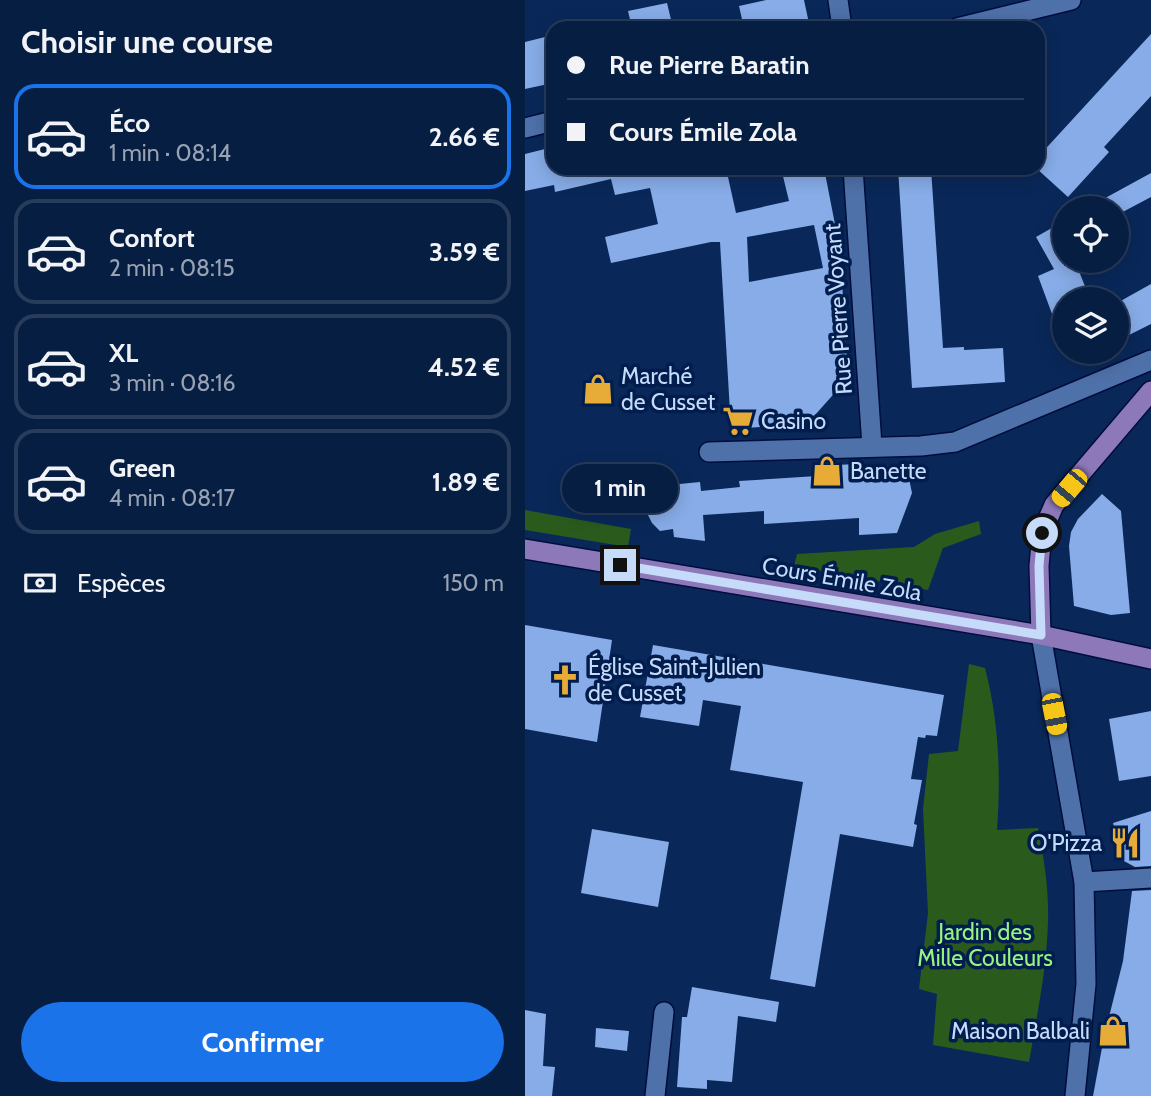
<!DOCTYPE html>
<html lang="fr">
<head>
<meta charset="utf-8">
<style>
	:root { --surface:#071e43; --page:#152b4e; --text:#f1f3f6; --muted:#98a2b2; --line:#283c5c; --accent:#1a73e8 }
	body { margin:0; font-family:Cabin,sans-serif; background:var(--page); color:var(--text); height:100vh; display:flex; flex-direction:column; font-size:26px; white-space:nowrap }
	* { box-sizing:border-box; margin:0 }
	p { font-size:23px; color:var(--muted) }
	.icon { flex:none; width:38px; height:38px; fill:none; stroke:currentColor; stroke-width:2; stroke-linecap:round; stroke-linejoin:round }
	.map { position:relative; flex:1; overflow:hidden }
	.side { display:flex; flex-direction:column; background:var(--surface); width:525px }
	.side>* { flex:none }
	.guide { position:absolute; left:21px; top:21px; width:499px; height:154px; border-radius:21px; box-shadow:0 4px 18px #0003,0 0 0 2px var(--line); display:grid; align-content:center; height:154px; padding:0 21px; background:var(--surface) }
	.controls { position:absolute; left:527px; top:196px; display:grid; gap:14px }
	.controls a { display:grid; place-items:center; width:77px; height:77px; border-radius:50%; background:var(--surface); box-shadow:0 4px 18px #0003,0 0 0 2px var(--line); font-size:35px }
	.end { position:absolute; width:32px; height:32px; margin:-16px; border:9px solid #c6daf9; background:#111; box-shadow:0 0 0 4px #111 }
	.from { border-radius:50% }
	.bubble { position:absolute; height:49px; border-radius:24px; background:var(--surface); box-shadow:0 4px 18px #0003,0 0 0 2px var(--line); font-size:23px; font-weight:800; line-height:49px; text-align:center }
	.car { position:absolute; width:21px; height:42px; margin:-21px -10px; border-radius:9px; box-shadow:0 0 5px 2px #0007; background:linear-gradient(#f5c518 24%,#345 0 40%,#f5c518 0 76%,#345 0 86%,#f5c518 0) }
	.guide b { display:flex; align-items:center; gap:24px; height:66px; font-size:26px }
	.guide b+b { border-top:2px solid var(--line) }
	.guide i { width:18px; height:18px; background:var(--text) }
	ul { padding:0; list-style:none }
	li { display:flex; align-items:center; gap:21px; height:105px; margin:0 14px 10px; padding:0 7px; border:4px solid var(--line); border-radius:21px }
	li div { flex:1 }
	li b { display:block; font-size:26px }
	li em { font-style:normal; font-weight:800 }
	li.current { border-color:var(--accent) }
	li>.icon { width:63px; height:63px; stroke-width:1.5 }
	h2 { padding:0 21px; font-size:32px; line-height:84px }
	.pay { display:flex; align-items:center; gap:18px; height:77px; padding:0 21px; font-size:26px }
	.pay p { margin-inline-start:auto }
	.cta { display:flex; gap:14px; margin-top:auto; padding:14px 21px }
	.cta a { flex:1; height:80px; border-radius:42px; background:var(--accent); color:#fff; font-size:28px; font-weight:800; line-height:80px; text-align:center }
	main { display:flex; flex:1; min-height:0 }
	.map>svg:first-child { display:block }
	.green { fill:#2a5b1d }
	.building { fill:#87ace7; fill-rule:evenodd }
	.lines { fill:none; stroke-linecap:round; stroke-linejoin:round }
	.minor-casing { stroke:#000d3d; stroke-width:22 }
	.primary-casing { stroke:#000d3d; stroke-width:22 }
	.minor { stroke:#4f71a9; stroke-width:19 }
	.primary { stroke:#8d78b9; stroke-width:19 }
	.route { stroke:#c6daf9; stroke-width:9 }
	.labels { text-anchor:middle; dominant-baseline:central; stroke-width:7; stroke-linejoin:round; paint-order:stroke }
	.street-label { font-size:23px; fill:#c6daf9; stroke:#011d4e }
	.poi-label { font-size:23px; fill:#c6daf9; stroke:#011d4e; text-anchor:start }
	.park-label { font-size:23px; fill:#97f481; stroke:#011d4e }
</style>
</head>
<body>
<main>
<section class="side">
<h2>Choisir une course</h2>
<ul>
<li class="current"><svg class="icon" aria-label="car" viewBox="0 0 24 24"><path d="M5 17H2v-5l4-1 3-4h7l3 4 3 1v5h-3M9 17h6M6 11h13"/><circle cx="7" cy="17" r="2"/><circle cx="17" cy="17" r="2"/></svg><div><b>Éco</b><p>1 min · 08:14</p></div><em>2.66 €</em></li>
<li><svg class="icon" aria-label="car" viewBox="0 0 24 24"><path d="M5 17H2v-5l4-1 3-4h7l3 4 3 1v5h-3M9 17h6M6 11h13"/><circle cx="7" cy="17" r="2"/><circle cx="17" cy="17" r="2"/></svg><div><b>Confort</b><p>2 min · 08:15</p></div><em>3.59 €</em></li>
<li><svg class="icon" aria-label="car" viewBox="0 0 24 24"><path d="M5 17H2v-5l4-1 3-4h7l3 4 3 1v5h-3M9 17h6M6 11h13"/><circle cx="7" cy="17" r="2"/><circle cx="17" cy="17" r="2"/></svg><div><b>XL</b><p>3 min · 08:16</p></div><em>4.52 €</em></li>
<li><svg class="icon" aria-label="car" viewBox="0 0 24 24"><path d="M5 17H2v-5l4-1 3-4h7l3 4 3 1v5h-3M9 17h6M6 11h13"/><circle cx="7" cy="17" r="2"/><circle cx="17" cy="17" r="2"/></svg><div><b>Green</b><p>4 min · 08:17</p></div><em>1.89 €</em></li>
</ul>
<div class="pay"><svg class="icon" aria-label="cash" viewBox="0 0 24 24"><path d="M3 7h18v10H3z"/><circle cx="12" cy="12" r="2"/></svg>Espèces<p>150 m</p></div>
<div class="cta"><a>Confirmer</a></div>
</section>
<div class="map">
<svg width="626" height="1096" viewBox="0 0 626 1096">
	<rect width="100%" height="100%" fill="#092859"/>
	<g class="green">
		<path d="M0 510 106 529 103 547 0 530Z"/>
		<path d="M454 521 456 534 418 548 403 590 269 566 272 554 389 547 410 534Z"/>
		<path d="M444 664 460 668C474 722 476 774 472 830L513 828C519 859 524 889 523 920 522 968 512 1015 504 1062L408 1045 412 994 394 989 403 913 398 809 404 754 433 751Z"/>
	</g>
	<g class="building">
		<path d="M241 0H279L285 28H219L214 6Z"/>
		<path d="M142 3 148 28H107L103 11Z"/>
		<path d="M626 34V96L579 147 584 152 543 197 511 168 513 157Z"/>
		<path d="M28 35V83L0 89V42Z"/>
		<path d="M28 147V168H201L211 213 264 201 256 168H299L315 250 323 378 282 424 206 429 195 242H186L86 263 80 237 133 224 125 188 90 195 86 179 30 192 29 185 0 191V154ZM289 225 298 268 224 282 222 237Z"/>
		<path d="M373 168H406L418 348 439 347V350L478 348 480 382 387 388Z"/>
		<path d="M626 173V197L592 215V208H562Z"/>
		<path d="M539 221V266L550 261 565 299H539V340L537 341 513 276 529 269 511 237Z"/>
		<path d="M626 284V324L592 341V303Z"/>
		<path d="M331 464V469L381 464 387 493 372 533 334 535V518L239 524V511L178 515 180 541 149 537 148 529 135 531 127 523 120 509 125 494 134 486 175 482 176 491 215 487 214 481 292 476V466Z"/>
		<path d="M577 494 596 511 605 613 586 615 549 606 544 546 546 532 553 519Z"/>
		<path d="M0 625 87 640 72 742 0 729Z"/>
		<path d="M128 645 419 695 412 736 401 735 400 738 393 737 386 779 397 780 389 824 392 825 388 847 315 834 290 987 245 979 278 782 205 770 216 706 178 700 174 726 115 717Z"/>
		<path d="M626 711V776L594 781 584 719Z"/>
		<path d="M626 811V866L610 867 599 861 588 823Z"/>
		<path d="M67 829 144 842 133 907 56 893Z"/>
		<path d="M626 890V1096H568L579 1037 598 961 607 891Z"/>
		<path d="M167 987 254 1002 251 1022 213 1016 207 1082 182 1080V1089L152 1087 157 1017H162Z"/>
		<path d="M0 1010 21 1014 18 1066 30 1067 27 1096H0Z"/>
		<path d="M71 1028 104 1031 102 1051 70 1047Z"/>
	</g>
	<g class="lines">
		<g class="minor-casing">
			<g id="minor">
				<path d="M313 0 317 28"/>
				<path d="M432 28 546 0"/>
				<path d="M0 128 28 121"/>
				<path d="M328 168 347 446"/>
				<path d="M184 452 396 446 430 442 626 360"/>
				<path d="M516 635 559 882 561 984 550 1096"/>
				<path d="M559 882 626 878"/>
				<path d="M130 1096 139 1012"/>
			</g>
		</g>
		<g class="primary-casing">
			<g id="primary">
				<path d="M0 549 516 635 626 659"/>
				<path d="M516 635 514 566 517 533 529 505 626 391"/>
			</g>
		</g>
		<use href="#minor" class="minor"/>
		<use href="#primary" class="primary"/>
	</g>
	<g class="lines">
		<path class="route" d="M95 565 516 635 514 566 517 533"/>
	</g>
	<defs>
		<g id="shop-bare" transform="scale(2.415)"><path d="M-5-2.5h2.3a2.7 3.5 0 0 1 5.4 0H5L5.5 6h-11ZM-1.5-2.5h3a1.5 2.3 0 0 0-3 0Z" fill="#e7ac37" stroke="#011d4e" stroke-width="2.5" paint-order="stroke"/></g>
		<g id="supermarket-bare" transform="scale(2.415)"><path d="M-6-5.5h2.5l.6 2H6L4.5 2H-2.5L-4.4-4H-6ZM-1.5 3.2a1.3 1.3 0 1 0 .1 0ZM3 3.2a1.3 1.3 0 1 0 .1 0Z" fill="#e7ac37" stroke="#011d4e" stroke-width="2.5" paint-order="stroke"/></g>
		<g id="church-bare" transform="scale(2.415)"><path d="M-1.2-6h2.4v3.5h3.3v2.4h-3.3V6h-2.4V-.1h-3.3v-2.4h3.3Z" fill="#e7ac37" stroke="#011d4e" stroke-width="2.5" paint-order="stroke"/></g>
		<g id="restaurant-bare" transform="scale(2.415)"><path d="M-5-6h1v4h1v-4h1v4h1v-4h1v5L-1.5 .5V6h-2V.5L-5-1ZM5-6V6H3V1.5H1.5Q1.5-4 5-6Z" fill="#e7ac37" stroke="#011d4e" stroke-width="2.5" paint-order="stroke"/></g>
	</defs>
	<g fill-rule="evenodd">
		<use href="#shop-bare" x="73" y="389"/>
		<use href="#supermarket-bare" x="213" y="421"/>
		<use href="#shop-bare" x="302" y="471"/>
		<use href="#church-bare" x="40" y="680"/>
		<use href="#restaurant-bare" x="600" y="843"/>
		<use href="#shop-bare" x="588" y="1031"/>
	</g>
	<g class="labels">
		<g class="street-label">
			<text transform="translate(313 309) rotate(-94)">Rue Pierre Voyant</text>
			<text transform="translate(317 579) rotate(10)">Cours Émile Zola</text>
		</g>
		<g class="poi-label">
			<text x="96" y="376">Marché<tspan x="96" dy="26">de Cusset</tspan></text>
			<text x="236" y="421">Casino</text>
			<text x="325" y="471">Banette</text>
			<text x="63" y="667">Église Saint-Julien<tspan x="63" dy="26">de Cusset</tspan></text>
			<text x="577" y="843" text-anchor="end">O'Pizza</text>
			<text x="565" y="1031" text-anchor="end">Maison Balbali</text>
		</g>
		<g class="park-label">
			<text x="460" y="932">Jardin des<tspan x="460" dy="26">Mille Couleurs</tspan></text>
		</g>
	</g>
</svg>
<div class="controls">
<a><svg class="icon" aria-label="locate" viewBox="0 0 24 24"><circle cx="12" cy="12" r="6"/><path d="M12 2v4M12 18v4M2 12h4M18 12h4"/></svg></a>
<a><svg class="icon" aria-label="layers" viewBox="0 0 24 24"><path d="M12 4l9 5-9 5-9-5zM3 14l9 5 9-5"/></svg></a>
</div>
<i class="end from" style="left:517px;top:533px"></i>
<i class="end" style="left:95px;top:565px"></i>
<div class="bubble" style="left:37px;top:464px;width:116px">1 min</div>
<i class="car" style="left:544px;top:488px;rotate:220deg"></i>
<i class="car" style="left:529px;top:714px;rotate:169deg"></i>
<div class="guide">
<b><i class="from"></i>Rue Pierre Baratin</b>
<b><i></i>Cours Émile Zola</b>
</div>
</div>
</main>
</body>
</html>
